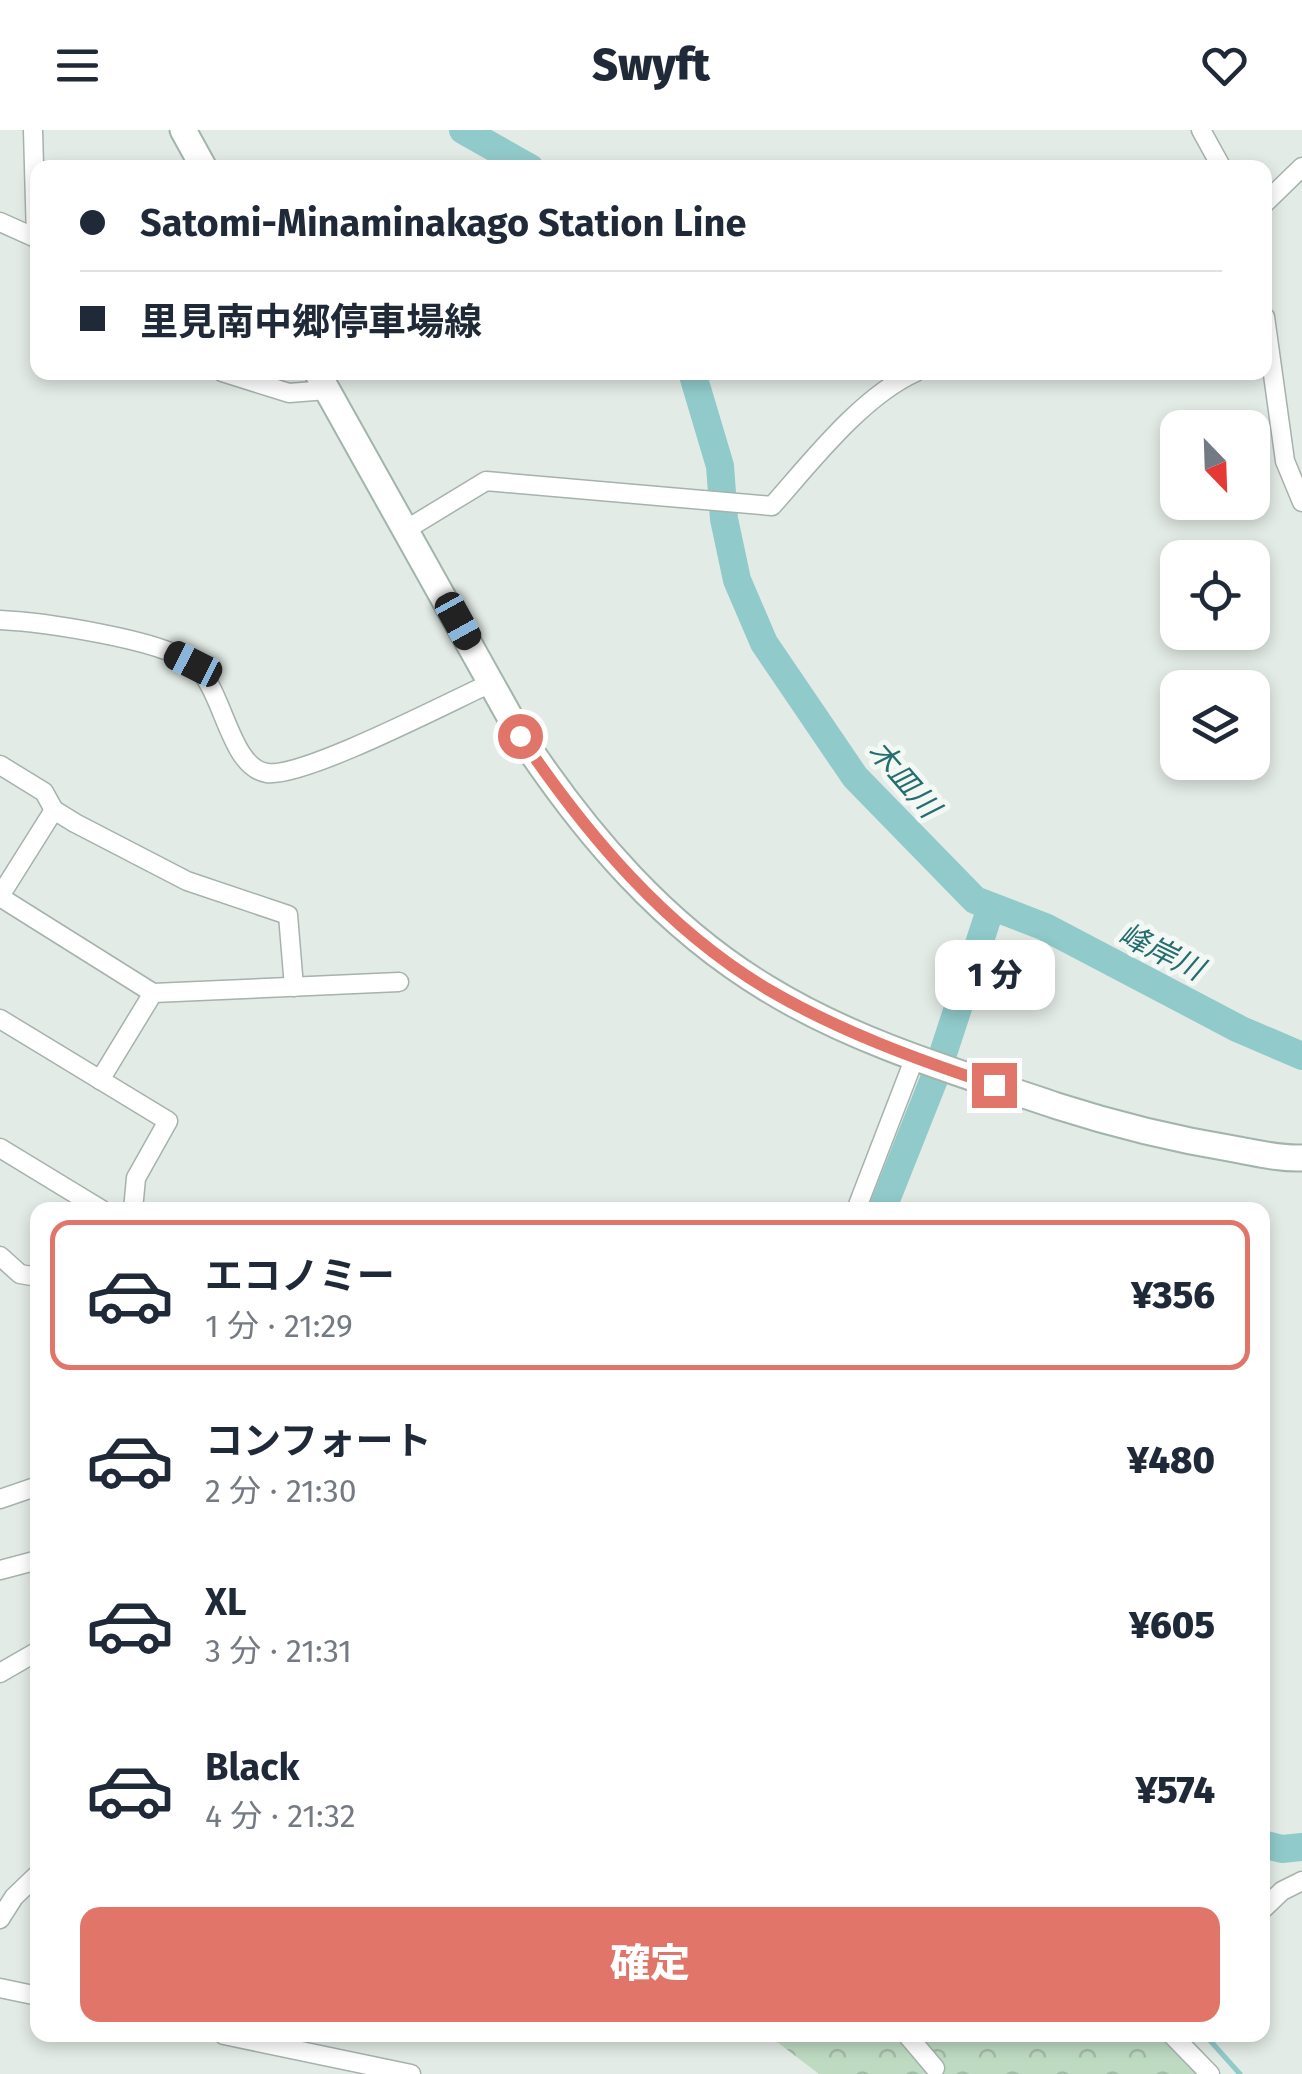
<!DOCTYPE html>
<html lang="ja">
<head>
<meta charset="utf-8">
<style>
	:root { --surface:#fff; --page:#f6f6f7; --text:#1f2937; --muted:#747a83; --line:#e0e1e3; --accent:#e27569 }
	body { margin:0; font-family:"Fira Sans","Noto Sans JP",sans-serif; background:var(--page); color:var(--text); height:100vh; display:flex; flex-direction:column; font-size:38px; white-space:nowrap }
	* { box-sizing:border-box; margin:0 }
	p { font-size:32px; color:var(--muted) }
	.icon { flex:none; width:55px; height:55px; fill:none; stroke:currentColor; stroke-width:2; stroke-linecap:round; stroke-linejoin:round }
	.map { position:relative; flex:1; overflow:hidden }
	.details { position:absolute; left:30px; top:1072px; width:1240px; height:840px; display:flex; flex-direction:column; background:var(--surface); border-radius:20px; box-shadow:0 5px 15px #0003 }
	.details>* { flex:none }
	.banner { position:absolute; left:30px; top:30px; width:1242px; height:220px; border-radius:20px; box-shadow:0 5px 15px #0003; display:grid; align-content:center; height:220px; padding:0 50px; background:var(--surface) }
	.needle { width:65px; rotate:157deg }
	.controls { position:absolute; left:1160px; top:280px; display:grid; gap:20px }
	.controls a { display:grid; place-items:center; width:110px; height:110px; border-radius:20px; background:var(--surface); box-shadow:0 5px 15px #0003; font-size:50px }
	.end { position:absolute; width:45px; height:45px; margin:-22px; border:12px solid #e27569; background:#fff; box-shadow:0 0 0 5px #fff }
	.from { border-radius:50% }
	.bubble { position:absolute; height:70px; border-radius:20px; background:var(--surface); box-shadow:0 5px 15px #0003; font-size:32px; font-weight:800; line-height:70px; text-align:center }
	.car { position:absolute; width:30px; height:60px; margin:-30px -15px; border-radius:12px; box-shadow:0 0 8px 2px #0007; background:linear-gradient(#222 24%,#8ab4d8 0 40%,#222 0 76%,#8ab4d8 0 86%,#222 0) }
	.banner b { display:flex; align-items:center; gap:35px; height:95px; font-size:38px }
	.banner b+b { border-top:2px solid var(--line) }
	.banner i { width:25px; height:25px; background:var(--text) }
	ul { padding:18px 0 0; list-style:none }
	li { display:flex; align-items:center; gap:30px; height:150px; margin:0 20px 15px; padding:0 30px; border:5px solid transparent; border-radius:20px }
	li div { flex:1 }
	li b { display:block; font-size:38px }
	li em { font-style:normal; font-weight:800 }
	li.selected { border-color:var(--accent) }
	li>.icon { width:90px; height:90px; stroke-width:1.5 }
	.cta { display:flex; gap:20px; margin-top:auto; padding:20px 50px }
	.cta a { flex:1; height:115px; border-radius:20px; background:var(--accent); color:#fff; font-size:40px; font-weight:800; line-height:115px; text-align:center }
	header { display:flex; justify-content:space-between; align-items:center; height:130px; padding:0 50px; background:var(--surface); font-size:45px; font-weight:800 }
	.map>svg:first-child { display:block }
	.forest { fill:url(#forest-crowns) }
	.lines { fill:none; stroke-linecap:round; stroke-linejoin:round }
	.stream { stroke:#91caca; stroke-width:5 }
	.river { stroke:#91caca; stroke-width:28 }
	.minor-casing { stroke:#a6b2ac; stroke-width:21 }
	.secondary-casing { stroke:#a2b5ac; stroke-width:29 }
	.minor { stroke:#fff; stroke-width:18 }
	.secondary { stroke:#fff; stroke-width:25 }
	.route { stroke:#e27569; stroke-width:12 }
	.labels { text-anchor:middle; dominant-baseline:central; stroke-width:10; stroke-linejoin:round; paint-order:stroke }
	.water-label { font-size:30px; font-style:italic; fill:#256e6f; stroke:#f3f8f5 }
</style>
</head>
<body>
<header><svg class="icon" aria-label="menu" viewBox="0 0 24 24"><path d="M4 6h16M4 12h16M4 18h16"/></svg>Swyft<svg class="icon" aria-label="heart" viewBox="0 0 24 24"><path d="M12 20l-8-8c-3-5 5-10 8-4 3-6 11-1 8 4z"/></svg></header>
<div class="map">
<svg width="1302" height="1944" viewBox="0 0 1302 1944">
	<defs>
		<pattern id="forest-crowns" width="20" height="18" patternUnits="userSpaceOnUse" patternTransform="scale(2.5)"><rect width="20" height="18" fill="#bedac1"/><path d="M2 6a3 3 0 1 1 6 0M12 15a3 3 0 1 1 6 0" fill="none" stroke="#a3bca6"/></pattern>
	</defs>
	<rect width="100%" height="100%" fill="#e3ebe6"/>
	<path class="forest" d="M768 1905H1166L1208 1944H819Z"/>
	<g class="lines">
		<path class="stream" d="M1205 1905 1240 1944"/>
		<g class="river">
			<path d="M463 0 530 38"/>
			<path d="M692 242 720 336 724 389 737 450 764 513 855 647 975 770 1045 797 1239 899 1302 926"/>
			<path d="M882 1080 938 939 991 777"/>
			<path d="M1262 1714 1282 1719 1302 1717"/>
		</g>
		<g class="minor-casing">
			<g id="minor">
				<path d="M33 0 36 108"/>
				<path d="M1201 0 1222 38"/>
				<path d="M1265 73 1302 37"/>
				<path d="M0 92 38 109"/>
				<path d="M1265 187 1285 331 1302 372"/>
				<path d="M222 242 289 263 327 260"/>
				<path d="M407 399 486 351 772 376C811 332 862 266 916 242"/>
				<path d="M0 490C42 492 159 509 192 533 224 556 228 637 267 643 304 648 451 571 493 552"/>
				<path d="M0 635 44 662 54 680 75 693 187 751 288 785 294 857"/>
				<path d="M0 766 54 680"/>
				<path d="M0 767 153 863 399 852"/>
				<path d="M0 889 168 991 136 1048 133 1080"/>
				<path d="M100 950 153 863"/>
				<path d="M0 1018 102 1080"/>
				<path d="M856 1080 915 927"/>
				<path d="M0 1126 20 1144 38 1147"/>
				<path d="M0 1369 38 1356"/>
				<path d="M0 1440 38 1430"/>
				<path d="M0 1543 38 1521"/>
				<path d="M1262 1780 1282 1761 1302 1751"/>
				<path d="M0 1789 14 1767 38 1744"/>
				<path d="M0 1858 38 1866"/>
				<path d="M224 1905 411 1944"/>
				<path d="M907 1905 935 1938"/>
				<path d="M1172 1905 1210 1944"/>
			</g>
		</g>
		<g class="secondary-casing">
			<g id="secondary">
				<path d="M183 0 204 38"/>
				<path d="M317 242 520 605C586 705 665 797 768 859 856 913 960 943 1057 976 1116 995 1173 1009 1234 1019 1256 1023 1280 1029 1302 1028"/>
			</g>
		</g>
		<use href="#minor" class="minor"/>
		<use href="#secondary" class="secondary"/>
	</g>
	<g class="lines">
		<path class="route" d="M520 606C586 704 666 799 769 860 839 901 918 930 994 955"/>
	</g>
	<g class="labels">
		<g class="water-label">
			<text transform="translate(904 649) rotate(49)">木皿川</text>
			<text transform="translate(1161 822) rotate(26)">峰岸川</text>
		</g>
	</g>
</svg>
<div class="controls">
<a><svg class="needle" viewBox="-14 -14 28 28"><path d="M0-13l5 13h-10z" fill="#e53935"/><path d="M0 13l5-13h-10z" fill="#747a83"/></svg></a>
<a><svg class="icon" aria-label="locate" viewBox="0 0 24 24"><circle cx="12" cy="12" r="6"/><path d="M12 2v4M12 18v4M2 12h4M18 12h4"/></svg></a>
<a><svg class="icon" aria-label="layers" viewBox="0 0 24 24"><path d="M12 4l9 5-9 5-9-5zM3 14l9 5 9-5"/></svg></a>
</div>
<i class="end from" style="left:520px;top:606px"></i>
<i class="end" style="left:994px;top:955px"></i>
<div class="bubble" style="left:935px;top:810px;width:120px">1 分</div>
<i class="car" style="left:458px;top:491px;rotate:151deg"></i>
<i class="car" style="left:193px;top:534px;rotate:297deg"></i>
<div class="banner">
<b><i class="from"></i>Satomi-Minaminakago Station Line</b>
<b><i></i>里見南中郷停車場線</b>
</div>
<section class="details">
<ul>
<li class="selected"><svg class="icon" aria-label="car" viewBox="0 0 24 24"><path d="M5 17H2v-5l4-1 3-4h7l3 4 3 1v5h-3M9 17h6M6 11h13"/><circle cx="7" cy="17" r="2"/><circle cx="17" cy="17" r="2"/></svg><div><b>エコノミー</b><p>1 分 · 21:29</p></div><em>¥356</em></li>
<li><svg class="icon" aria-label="car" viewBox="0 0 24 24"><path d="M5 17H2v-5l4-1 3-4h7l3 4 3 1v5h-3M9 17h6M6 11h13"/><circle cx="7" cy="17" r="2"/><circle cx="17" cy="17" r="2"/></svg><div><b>コンフォート</b><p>2 分 · 21:30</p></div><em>¥480</em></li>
<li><svg class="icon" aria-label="car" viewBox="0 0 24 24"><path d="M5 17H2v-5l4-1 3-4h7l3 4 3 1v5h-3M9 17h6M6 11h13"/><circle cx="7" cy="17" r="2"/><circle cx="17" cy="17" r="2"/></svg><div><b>XL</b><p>3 分 · 21:31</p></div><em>¥605</em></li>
<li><svg class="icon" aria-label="car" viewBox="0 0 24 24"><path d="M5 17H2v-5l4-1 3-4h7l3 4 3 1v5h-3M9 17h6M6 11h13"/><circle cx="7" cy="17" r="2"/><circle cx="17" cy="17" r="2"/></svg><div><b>Black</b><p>4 分 · 21:32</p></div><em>¥574</em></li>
</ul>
<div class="cta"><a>確定</a></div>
</section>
</div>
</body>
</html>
